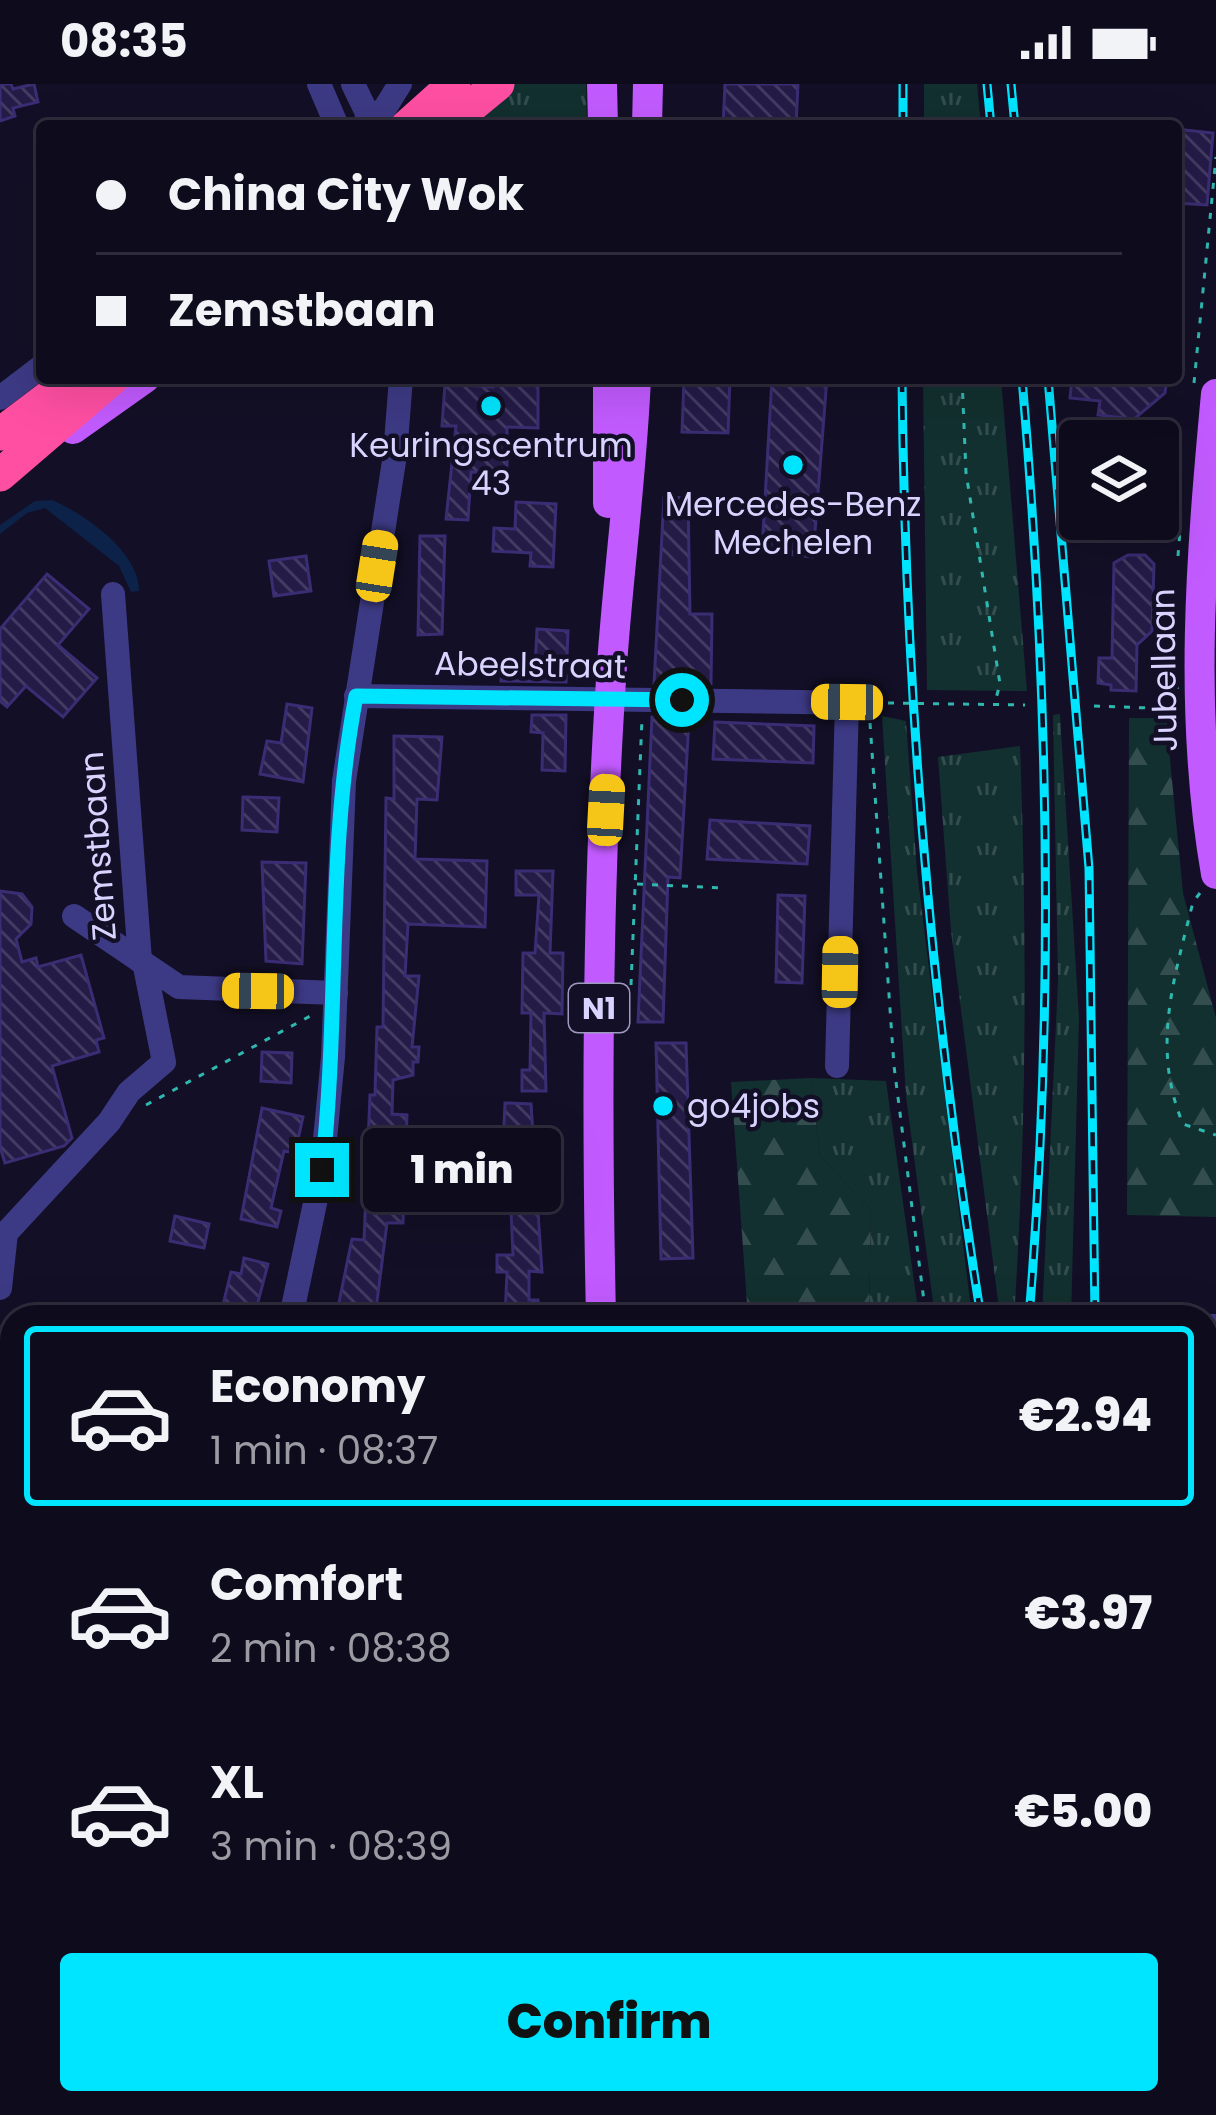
<!DOCTYPE html>
<html lang="en">
<head>
<meta charset="utf-8">
<style>
	:root { --surface:#0e0b1c; --page:#1c1929; --text:#f1f3f6; --muted:#9b9ba3; --line:#2e2b3b; --accent:#00e5ff }
	body { margin:0; font-family:Poppins,sans-serif; background:var(--page); color:var(--text); height:100vh; display:flex; flex-direction:column; font-size:45px; white-space:nowrap }
	* { box-sizing:border-box; margin:0 }
	p { font-size:39px; color:var(--muted) }
	.icon { flex:none; width:66px; height:66px; fill:none; stroke:currentColor; stroke-width:2; stroke-linecap:round; stroke-linejoin:round }
	.map { position:relative; flex:1; overflow:hidden }
	.sheet { position:absolute; left:0px; top:1221px; width:1218px; height:810px; display:flex; flex-direction:column; background:var(--surface); border-radius:36px 36px 0 0; box-shadow:0 12px 48px #0002,0 0 0 3px var(--line) }
	.sheet>* { flex:none }
	.banner { position:absolute; left:36px; top:36px; width:1146px; height:264px; border-radius:12px; box-shadow:0 12px 48px #0002,0 0 0 3px var(--line); display:grid; align-content:center; height:264px; padding:0 60px; background:var(--surface) }
	.controls { position:absolute; left:1059px; top:336px; display:grid; gap:24px }
	.controls a { display:grid; place-items:center; width:120px; height:120px; border-radius:12px; background:var(--surface); box-shadow:0 12px 48px #0002,0 0 0 3px var(--line); font-size:60px }
	.end { position:absolute; width:54px; height:54px; margin:-27px; border:15px solid #00e5ff; background:#111; box-shadow:0 0 0 6px #111 }
	.from { border-radius:50% }
	.bubble { position:absolute; height:84px; border-radius:12px; background:var(--surface); box-shadow:0 12px 48px #0002,0 0 0 3px var(--line); font-size:39px; font-weight:800; line-height:84px; text-align:center }
	.car { position:absolute; width:36px; height:72px; margin:-36px -18px; border-radius:15px; box-shadow:0 0 9px 3px #0007; background:linear-gradient(#f5c518 24%,#345 0 40%,#f5c518 0 76%,#345 0 86%,#f5c518 0) }
	.banner b { display:flex; align-items:center; gap:42px; height:114px; font-size:45px }
	.banner b+b { border-top:3px solid var(--line) }
	.banner i { width:30px; height:30px; background:var(--text) }
	ul { padding:21px 0 0; list-style:none }
	li { display:flex; align-items:center; gap:36px; height:180px; margin:0 24px 18px; padding:0 36px; border:6px solid transparent; border-radius:12px }
	li div { flex:1 }
	li b { display:block; font-size:45px }
	li em { font-style:normal; font-weight:800 }
	li.active { border-color:var(--accent) }
	li>.icon { width:108px; height:108px; stroke-width:1.5 }
	.action { display:flex; gap:24px; margin-top:auto; padding:24px 60px }
	.action a { flex:1; height:138px; border-radius:12px; background:var(--accent); color:#111; font-size:48px; font-weight:800; line-height:138px; text-align:center }
	.status { display:flex; justify-content:space-between; align-items:center; height:84px; padding:0 60px; background:var(--surface); direction:ltr }
	.status svg { height:33px; fill:currentColor }
	.map>svg:first-child { display:block }
	.grass { fill:url(#grass-tufts) }
	.forest { fill:url(#forest-firs) }
	.park { fill:url(#park-crowns) }
	.water { fill:#0c2248 }
	.building { fill:url(#building-back-hatch); stroke:#3b2d73; stroke-width:3 }
	.lines { fill:none; stroke-linecap:round; stroke-linejoin:round }
	.path { stroke:#2fb8b0; stroke-width:3; stroke-dasharray:6 9; stroke-linecap:butt }
	.minor { stroke:#3d3a85; stroke-width:24 }
	.major { stroke:#c25bff; stroke-width:30 }
	.highway { stroke:#ff4fa3; stroke-width:33 }
	.rail-casing { stroke:#00e5ff; stroke-width:9 }
	.rail { stroke:#130f26; stroke-width:4.5; stroke-dasharray:14; stroke-linecap:butt }
	.route { stroke:#00e5ff; stroke-width:15 }
	.poi-dot { fill:#00e5ff; stroke:#130f26; stroke-width:4.5 }
	.labels { text-anchor:middle; dominant-baseline:central; stroke-width:9; stroke-linejoin:round; paint-order:stroke }
	.shield { fill:#130f26; stroke:#9e99be; stroke-width:3 }
	.shield-label { font-size:30px; font-weight:bold; fill:#d9d4ff }
	.poi-label { font-size:33px; fill:#d9d4ff; stroke:#130f26 }
	.street-label { font-size:33px; fill:#d9d4ff; stroke:#130f26 }
</style>
</head>
<body>
<div class="status"><b>08:35</b><svg viewBox="0 0 49 12"><path d="M0 12V9h3v3zM5 12V6h3v6zM10 12V3h3v9zM15 12V0h3v12zM26 1h20v11H26zM47 4h2v5h-2z"/></svg></div>
<div class="map">
<svg width="1216" height="2031" viewBox="0 0 1216 2031">
	<defs>
		<pattern id="grass-tufts" width="24" height="20" patternUnits="userSpaceOnUse" patternTransform="scale(3)"><rect width="24" height="20" fill="#12302f"/><path d="M3 7l-1-3M5 7V3M7 7l1-3M15 17l-1-3M17 17v-4M19 17l1-3" fill="none" stroke="#344d4e"/></pattern>
		<pattern id="forest-firs" width="22" height="20" patternUnits="userSpaceOnUse" patternTransform="scale(3)"><rect width="22" height="20" fill="#12302f"/><path d="M5 1l3.5 6h-7zM16 11l3.5 6h-7z" fill="#344d4e"/></pattern>
		<pattern id="park-crowns" width="20" height="18" patternUnits="userSpaceOnUse" patternTransform="scale(3)"><rect width="20" height="18" fill="#12302f"/><path d="M2 6a3 3 0 1 1 6 0M12 15a3 3 0 1 1 6 0" fill="none" stroke="#344d4e"/></pattern>
		<pattern id="building-back-hatch" width="6" height="6" patternUnits="userSpaceOnUse" patternTransform="scale(3)"><rect width="6" height="6" fill="#241b47"/><path d="M-1 5l2 2M0 0l6 6M5-1l2 2" fill="none" stroke="#433b63"/></pattern>
	</defs>
	<rect width="100%" height="100%" fill="#130f26"/>
	<g class="grass">
		<path d="M514 0H586L587 42H462Z"/>
		<path d="M924 0H977L981 42H924Z"/>
		<path d="M923 294H1001L1027 607 927 606Z"/>
		<path d="M1060 630 1079 934 1071 1233H1042L1058 898 1053 631Z"/>
		<path d="M882 632 906 637 917 787 972 1233H935L906 1012Z"/>
		<path d="M1020 662C1027 852 1027 1043 1014 1233H1000L951 847 938 673Z"/>
		<path d="M811 994 886 997 919 1233H869L871 1126 820 1072Z"/>
	</g>
	<g class="forest">
		<path d="M1129 634H1166L1183 809 1216 934V1133L1127 1131Z"/>
		<path d="M811 994 820 1072 871 1126 869 1233H748L731 998Z"/>
		<path d="M1216 1822V2031H1182V2019H1206V1823Z"/>
		<path d="M76 2019H851V2031H75Z"/>
	</g>
	<path class="park" d="M76 2019H452L454 2031H75Z"/>
	<path class="water" d="M52 416C85 430 140 469 139 507L131 508 119 482 45 424 27 429 0 450V441L35 417Z"/>
	<g class="building">
		<path d="M0 0H11L13 5 34 0 38 18 13 24 15 32 0 37Z"/>
		<path d="M725 0H798L796 42H723Z"/>
		<path d="M1176 45 1213 49 1207 121 1176 119Z"/>
		<path d="M492 294H538V344L507 343V389L471 388 468 436 446 435 456 342H442L445 300 493 303Z"/>
		<path d="M684 294H730L728 349 682 348Z"/>
		<path d="M772 294H827L813 473 762 467Z"/>
		<path d="M1072 294H1167L1165 309 1128 340 1179 345 1176 377 1158 376V357H1123L1126 334 1098 331 1100 317 1070 314Z"/>
		<path d="M664 413 688 414 690 530H712L711 600H654Z"/>
		<path d="M516 418 556 420 553 483 530 482 531 469 493 467 494 444 515 445Z"/>
		<path d="M420 452H445L442 550 418 551Z"/>
		<path d="M1128 471H1145L1154 480 1152 547 1137 561 1136 607 1111 606V601L1098 599 1099 574H1112L1114 479Z"/>
		<path d="M306 472 311 507 274 512 269 477Z"/>
		<path d="M47 490 89 525 58 561 97 594 63 633 26 602 7 623 0 617V545Z"/>
		<path d="M537 545 568 547 566 598 501 597 502 584 535 585Z"/>
		<path d="M287 620 312 624 303 698 260 690 267 657 281 659Z"/>
		<path d="M532 631H566L565 687 542 686 543 649 531 648Z"/>
		<path d="M652 633 689 635 680 794 668 793 663 938H638Z"/>
		<path d="M715 638 814 642 813 679 713 675Z"/>
		<path d="M394 652 442 653 437 716 417 715 415 775 487 777 485 843 408 840 405 892H419L412 963H419L418 978H413V991L393 996 392 1030 407 1031 403 1139H387L375 1233H336L352 1155 364 1156 370 1011H375L377 943H383L386 714 394 715Z"/>
		<path d="M243 713 279 714 277 748 242 746Z"/>
		<path d="M710 736 810 742 807 780 707 775Z"/>
		<path d="M262 778 306 779 302 880 266 877Z"/>
		<path d="M516 787H553L550 869H563L562 930 544 929 546 1007H522V986H530L531 929H522L523 869H535L539 811H516Z"/>
		<path d="M0 807 22 810 32 823 31 840 16 855 22 878 36 874 38 883 81 871 104 954 96 956 99 968 52 982 72 1054 64 1062 5 1079 0 1063Z"/>
		<path d="M778 811 805 812 802 899 776 898Z"/>
		<path d="M656 959H686L693 1174 661 1175Z"/>
		<path d="M262 968 292 969 291 999 261 997Z"/>
		<path d="M505 1019 531 1020 542 1188 529 1187V1216H538L539 1233H505L507 1188H497V1171H513L510 1104H501Z"/>
		<path d="M262 1024 303 1033 295 1069 284 1067 271 1124 281 1127 277 1143 241 1135Z"/>
		<path d="M175 1132 209 1140 204 1164 170 1157Z"/>
		<path d="M244 1174 268 1180 254 1233H220L231 1188 241 1190Z"/>
	</g>
	<g class="lines">
		<g class="path">
			<path d="M962 294 966 389 1000 600 995 618"/>
			<path d="M1194 299 1216 73"/>
			<path d="M1178 472 1180 446"/>
			<path d="M1175 584 1178 609"/>
			<path d="M888 619 1025 621"/>
			<path d="M1094 622 1176 625"/>
			<path d="M870 639 894 982 926 1233"/>
			<path d="M637 800 723 804"/>
			<path d="M1200 809 1193 818C1174 895 1151 963 1183 1040L1216 1051"/>
			<path d="M631 901 642 634"/>
			<path d="M146 1021 312 931"/>
			<path d="M1206 1860 1216 1843"/>
			<path d="M228 2019 235 2031"/>
			<path d="M354 2019 364 2031"/>
			<path d="M1177 2019 1178 2031"/>
			<path d="M306 2031 336 2019"/>
			<path d="M898 2031 899 2019"/>
		</g>
		<g class="minor">
			<path d="M319 0 337 42"/>
			<path d="M353 0 366 27"/>
			<path d="M362 42 385 24 400 0"/>
			<path d="M0 314 42 282"/>
			<path d="M113 510 140 877"/>
			<path d="M356 612 870 619"/>
			<path d="M74 832 179 903 336 909"/>
			<path d="M837 982 847 618"/>
			<path d="M0 1204 6 1149 109 1038 129 1008 164 978 145 883"/>
			<path d="M291 1233 322 1086 333 973 344 697 395 371 401 294"/>
			<path d="M1216 1242H1212L1216 1617"/>
			<path d="M0 2001 12 2002"/>
			<path d="M57 2031 59 2019"/>
		</g>
		<g class="major">
			<path d="M602 0 603 42"/>
			<path d="M647 42 648 0"/>
			<path d="M1216 310C1201 472 1188 628 1216 790"/>
			<path d="M73 345 145 294"/>
			<path d="M608 419V294"/>
			<path d="M601 1233C596 1011 597 789 613 567 620 476 632 385 636 294"/>
			<path d="M618 2019 619 2031"/>
		</g>
		<g class="highway">
			<path d="M407 42 454 0"/>
			<path d="M447 42 498 0"/>
			<path d="M0 350 74 294"/>
			<path d="M0 391 113 294"/>
		</g>
		<g class="rail-casing">
			<g id="rail">
				<path d="M987 0 991 42"/>
				<path d="M1011 0 1015 42"/>
				<path d="M903 42V0"/>
				<path d="M902 294C905 609 931 922 981 1233"/>
				<path d="M1022 294C1049 608 1055 919 1029 1233"/>
				<path d="M1048 294 1089 784 1095 1233"/>
				<path d="M951 2031 952 2019"/>
				<path d="M1073 2031V2019"/>
				<path d="M1108 2031V2019"/>
			</g>
		</g>
		<use href="#rail" class="rail"/>
	</g>
	<g class="lines">
		<path class="route" d="M322 1086C340 929 326 767 356 612L682 616"/>
	</g>
	<g class="poi-dot">
		<circle cx="491" cy="322" r="12"/>
		<circle cx="793" cy="381" r="12"/>
		<circle cx="663" cy="1022" r="12"/>
	</g>
	<g class="labels">
		<rect class="shield" x="569" y="900" width="60" height="48" rx="9"/>
		<g class="shield-label">
			<text x="599" y="924">N1</text>
		</g>
		<g class="poi-label">
			<text x="491" y="361">Keuringscentrum<tspan x="491" dy="38">43</tspan></text>
			<text x="793" y="420">Mercedes-Benz<tspan x="793" dy="38">Mechelen</tspan></text>
			<text x="687" y="1022" text-anchor="start">go4jobs</text>
		</g>
		<g class="street-label">
			<text transform="translate(530 581) rotate(1)">Abeelstraat</text>
			<text transform="translate(1164 586) rotate(-91)">Jubellaan</text>
			<text transform="translate(98 762) rotate(-94)">Zemstbaan</text>
		</g>
	</g>
</svg>
<div class="controls">
<a><svg class="icon" aria-label="layers" viewBox="0 0 24 24"><path d="M12 4l9 5-9 5-9-5zM3 14l9 5 9-5"/></svg></a>
</div>
<i class="end from" style="left:682px;top:616px"></i>
<i class="end" style="left:322px;top:1086px"></i>
<div class="bubble" style="left:363px;top:1044px;width:198px">1 min</div>
<i class="car" style="left:377px;top:482px;rotate:9deg"></i>
<i class="car" style="left:847px;top:618px;rotate:271deg"></i>
<i class="car" style="left:606px;top:726px;rotate:3deg"></i>
<i class="car" style="left:840px;top:888px;rotate:1deg"></i>
<i class="car" style="left:258px;top:907px;rotate:271deg"></i>
<div class="banner">
<b><i class="from"></i>China City Wok</b>
<b><i></i>Zemstbaan</b>
</div>
<section class="sheet">
<ul>
<li class="active"><svg class="icon" aria-label="car" viewBox="0 0 24 24"><path d="M5 17H2v-5l4-1 3-4h7l3 4 3 1v5h-3M9 17h6M6 11h13"/><circle cx="7" cy="17" r="2"/><circle cx="17" cy="17" r="2"/></svg><div><b>Economy</b><p>1 min · 08:37</p></div><em>€2.94</em></li>
<li><svg class="icon" aria-label="car" viewBox="0 0 24 24"><path d="M5 17H2v-5l4-1 3-4h7l3 4 3 1v5h-3M9 17h6M6 11h13"/><circle cx="7" cy="17" r="2"/><circle cx="17" cy="17" r="2"/></svg><div><b>Comfort</b><p>2 min · 08:38</p></div><em>€3.97</em></li>
<li><svg class="icon" aria-label="car" viewBox="0 0 24 24"><path d="M5 17H2v-5l4-1 3-4h7l3 4 3 1v5h-3M9 17h6M6 11h13"/><circle cx="7" cy="17" r="2"/><circle cx="17" cy="17" r="2"/></svg><div><b>XL</b><p>3 min · 08:39</p></div><em>€5.00</em></li>
</ul>
<div class="action"><a>Confirm</a></div>
</section>
</div>
</body>
</html>
